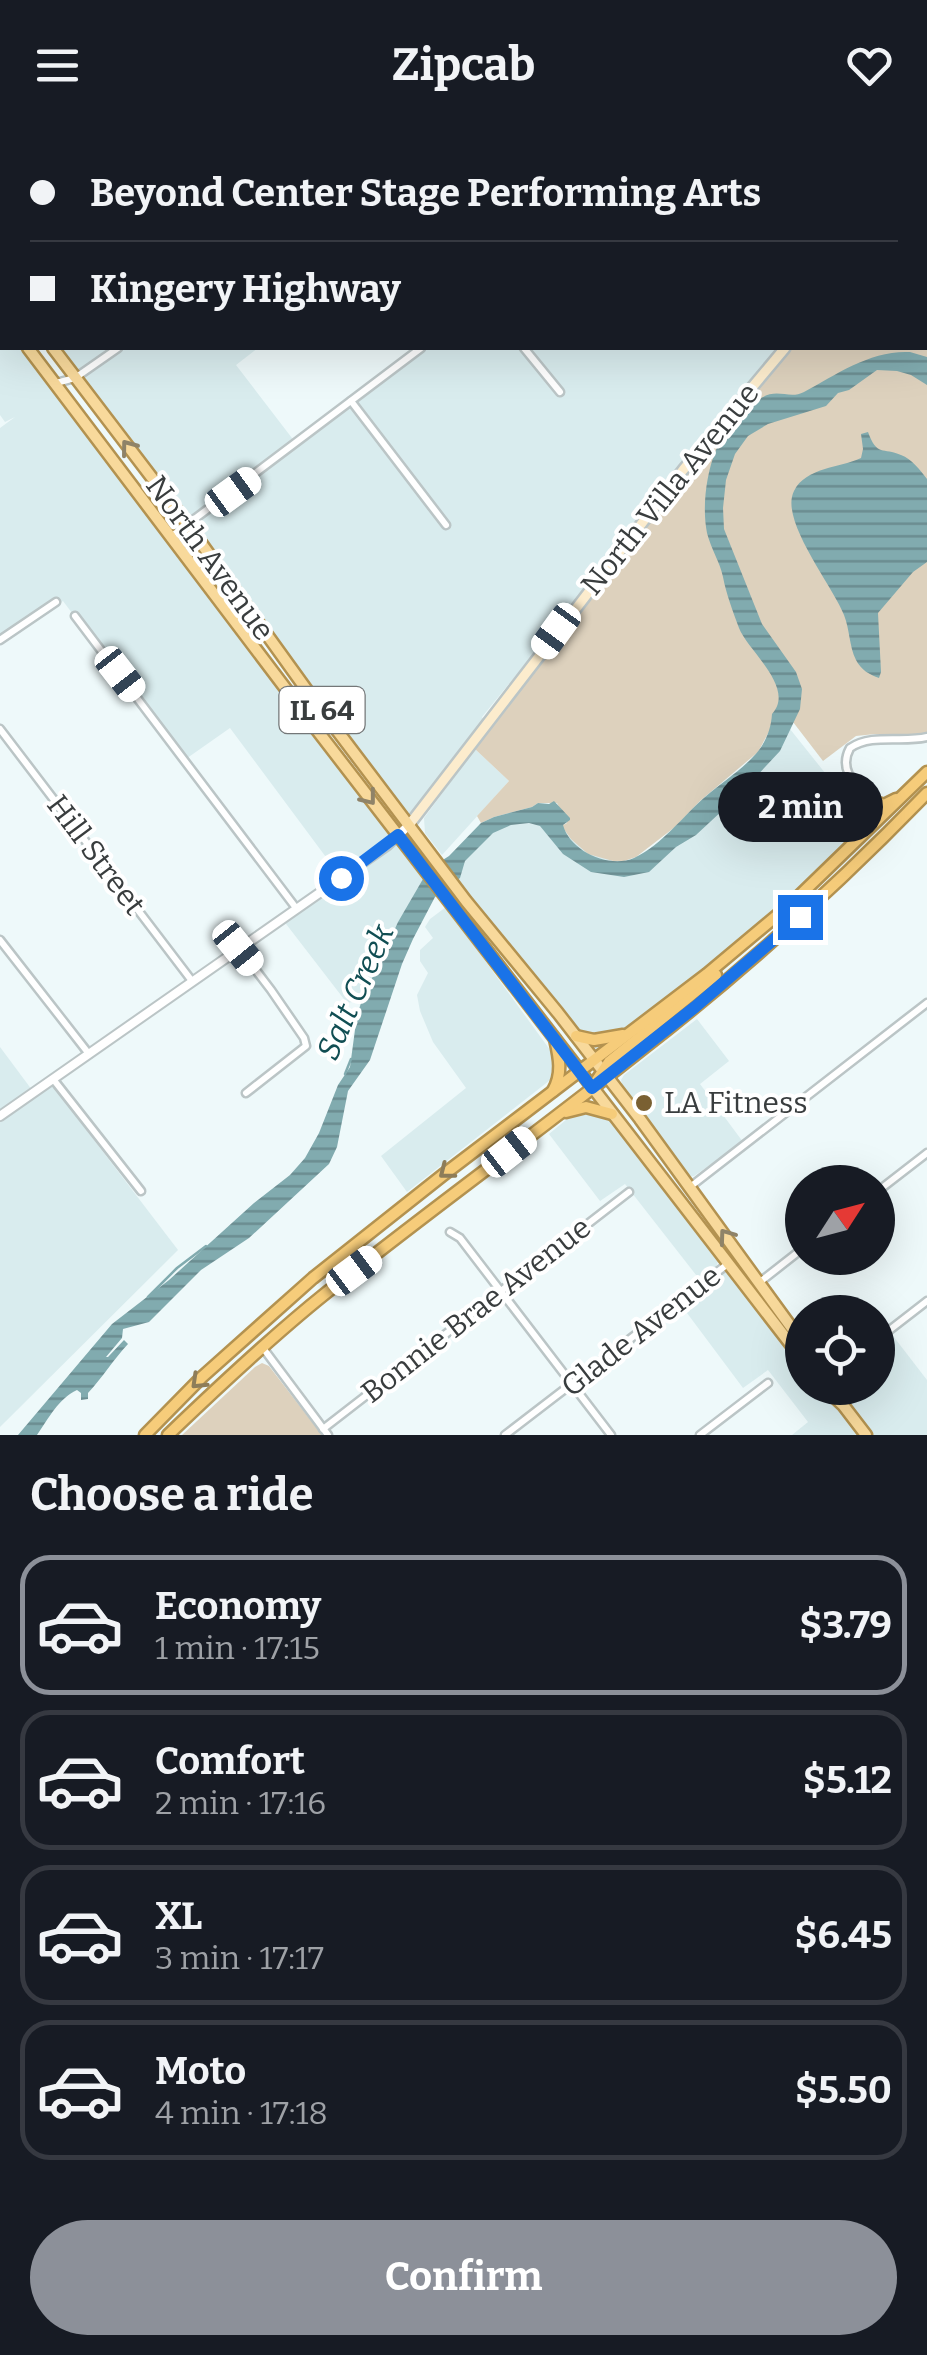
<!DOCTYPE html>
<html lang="en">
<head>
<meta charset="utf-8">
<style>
	:root { --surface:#171b24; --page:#242831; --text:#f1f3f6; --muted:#9ea1a6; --line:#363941; --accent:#8c9099 }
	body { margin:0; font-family:Bitter,serif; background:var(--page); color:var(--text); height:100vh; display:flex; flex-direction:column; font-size:38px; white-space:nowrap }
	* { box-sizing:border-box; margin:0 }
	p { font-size:32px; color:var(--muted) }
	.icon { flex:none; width:55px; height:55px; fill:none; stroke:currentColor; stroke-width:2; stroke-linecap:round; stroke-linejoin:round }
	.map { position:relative; height:1305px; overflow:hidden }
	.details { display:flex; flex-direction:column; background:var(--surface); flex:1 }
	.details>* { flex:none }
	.banner { position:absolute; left:0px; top:0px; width:928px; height:220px; box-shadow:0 10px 40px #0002; display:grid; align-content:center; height:220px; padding:0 30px; background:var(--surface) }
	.needle { width:65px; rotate:54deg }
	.controls { position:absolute; left:785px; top:1035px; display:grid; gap:20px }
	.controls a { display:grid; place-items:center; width:110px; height:110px; border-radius:50%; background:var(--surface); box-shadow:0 10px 40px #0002; font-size:50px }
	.end { position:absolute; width:45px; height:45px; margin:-22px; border:12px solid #1a73e8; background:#fff; box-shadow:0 0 0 5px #fff }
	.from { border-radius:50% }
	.bubble { position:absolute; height:70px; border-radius:35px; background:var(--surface); box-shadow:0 10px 40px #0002; font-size:32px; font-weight:700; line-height:70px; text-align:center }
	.car { position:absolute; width:30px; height:60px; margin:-30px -15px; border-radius:12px; box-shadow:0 0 8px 2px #0007; background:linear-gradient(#fff 24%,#345 0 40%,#fff 0 76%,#345 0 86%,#fff 0) }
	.banner b { display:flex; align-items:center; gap:35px; height:95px; font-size:38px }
	.banner b+b { border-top:2px solid var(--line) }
	.banner i { width:25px; height:25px; background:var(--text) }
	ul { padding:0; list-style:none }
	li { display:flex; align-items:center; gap:30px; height:140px; margin:0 20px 15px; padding:0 10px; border:5px solid var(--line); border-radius:30px }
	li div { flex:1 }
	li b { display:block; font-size:38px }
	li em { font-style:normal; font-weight:700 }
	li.selected { border-color:var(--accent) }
	li>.icon { width:90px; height:90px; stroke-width:1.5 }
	h2 { padding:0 30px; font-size:45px; line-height:120px }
	.button { display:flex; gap:20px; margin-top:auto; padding:20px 30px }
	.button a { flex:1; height:115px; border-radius:60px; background:var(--accent); color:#fff; font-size:40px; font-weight:700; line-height:115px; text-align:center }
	header { display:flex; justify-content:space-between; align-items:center; height:130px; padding:0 30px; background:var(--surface); font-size:45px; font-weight:700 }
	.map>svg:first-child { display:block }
	.built { fill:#d9ecee }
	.park { fill:#ddd1bd }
	.water { fill:url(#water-rules) }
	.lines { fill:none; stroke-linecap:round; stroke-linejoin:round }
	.stream { stroke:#81abaf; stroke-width:2.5 }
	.minor-casing { stroke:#bbc5c6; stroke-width:11 }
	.tertiary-casing { stroke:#bbc5c6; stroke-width:12 }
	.secondary-casing { stroke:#bbc5c6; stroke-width:14 }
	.primary-casing { stroke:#b39250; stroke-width:15 }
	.trunk-casing { stroke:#b39250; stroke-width:15 }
	.minor { stroke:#fff; stroke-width:6 }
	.tertiary { stroke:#fff; stroke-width:8 }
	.secondary { stroke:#fceccd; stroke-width:9 }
	.primary { stroke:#f8d99b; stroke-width:10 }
	.trunk { stroke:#f6cc7a; stroke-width:10 }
	.oneway { stroke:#8f8368 }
	.oneway2 { stroke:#8e7d59 }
	.route { stroke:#1a73e8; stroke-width:12 }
	.poi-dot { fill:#7a6032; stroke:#fff; stroke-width:4 }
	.labels { text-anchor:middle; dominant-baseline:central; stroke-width:8; stroke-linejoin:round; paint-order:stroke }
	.shield { fill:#fff; stroke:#747778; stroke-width:2.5 }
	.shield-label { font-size:28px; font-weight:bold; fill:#393d3e }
	.street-label { font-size:30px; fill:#393d3e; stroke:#fff }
	.poi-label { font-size:30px; fill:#393d3e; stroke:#fff; text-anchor:start }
	.water-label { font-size:32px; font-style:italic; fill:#114e53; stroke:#fff }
</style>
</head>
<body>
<header><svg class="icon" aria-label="menu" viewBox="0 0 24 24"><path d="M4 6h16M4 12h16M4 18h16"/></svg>Zipcab<svg class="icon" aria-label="heart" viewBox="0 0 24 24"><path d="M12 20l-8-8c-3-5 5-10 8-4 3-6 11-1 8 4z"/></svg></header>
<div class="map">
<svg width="927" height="1305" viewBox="0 0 927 1305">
	<defs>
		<pattern id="water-rules" width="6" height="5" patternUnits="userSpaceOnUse" patternTransform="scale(2.5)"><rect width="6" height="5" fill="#81abaf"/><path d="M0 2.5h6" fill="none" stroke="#6b8c90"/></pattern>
	</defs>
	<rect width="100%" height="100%" fill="#eef9fa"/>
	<g class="built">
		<path d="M0 182 2 186V218H26L395 704 388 712 340 746 230 598 183 631 63 471 0 510V298L15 287 5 292 0 285Z"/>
		<path d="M55 218H258L236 235 295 312 189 391Z"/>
		<path d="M425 218H782L482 587 484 591 408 691 191 395Z"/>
		<path d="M786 594 865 693 860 704 742 810 594 925 453 747 459 734 481 707 504 694 536 690 640 739Z"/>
		<path d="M475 619 509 651 442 725 425 703 424 688Z"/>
		<path d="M399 710 426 745 398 792 362 870 347 873 283 790Z"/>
		<path d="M446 777 553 924 556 929 554 947 407 1062 381 1026 466 958 433 912 420 881 417 865 428 843 420 831V820L433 808 425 797 430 789Z"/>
		<path d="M697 889 729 931 700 954 743 1012 694 1046 689 1047 623 957 621 950 624 945Z"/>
		<path d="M0 917 32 960 0 982Z"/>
		<path d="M52 955 178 1120 0 1297V992Z"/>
		<path d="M587 980 605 986 610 991 717 1128 718 1132 715 1139 700 1150 625 1054 600 1071 549 1004 572 985Z"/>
		<path d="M729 1137 802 1231V1258H824L861 1305H792L808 1292 768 1240 743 1258 681 1175Z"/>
		<path d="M890 1202 927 1250V1305H869L845 1274 836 1258H878V1211Z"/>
	</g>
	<g class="park">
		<path d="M925 123 927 125V603L904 606 875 604 856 606 823 631 793 592 771 598 758 622 700 671 675 697 636 727 624 731H613L588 724 571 709 563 698V695L567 693 557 673H538L532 677 494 687 481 693 477 686 509 651 475 619 691 338 792 218H925Z"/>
		<path d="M262 1233 269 1236 322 1305H182L255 1237Z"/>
	</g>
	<g class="water">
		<path d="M910 222 927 227V255L911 245 897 241 877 240 849 260 838 263 826 276 768 294 748 306 735 324 726 350 723 378 724 399 762 494 796 542 802 559 800 579 780 621 738 666 696 705 676 717 649 742 624 747 591 742 563 724 540 696 529 693 511 695 493 703 465 731 460 748 435 767 413 809 402 834 370 930 348 961 337 1017 329 1034 249 1108 201 1140 149 1192 123 1199 122 1208 106 1227H108L124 1210 128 1214C113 1230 103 1247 88 1263V1269L81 1270V1263L77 1260C58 1269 49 1288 37 1305H18L112 1194 169 1150 254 1073 290 1045 305 1028 319 1003 338 955 350 937 357 885 362 870 398 792 423 749 438 733 449 726 481 693 494 687 532 677 538 673 549 674 554 671 570 688V690L563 695C570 721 609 739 634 728 663 714 682 687 705 667 722 652 745 638 759 620 767 609 771 598 772 584 796 558 748 521 739 498 733 482 726 463 723 447 720 432 711 419 707 403 702 378 706 344 716 320 721 307 748 278 760 269 777 257 789 270 804 262 837 244 871 220 910 222Z"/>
		<path d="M868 302C877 327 883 317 901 325 912 329 920 340 927 349V432L913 442 878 483 881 542 879 548C870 545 861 540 856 530 849 516 850 500 844 485 833 456 779 390 794 361 806 337 840 338 861 328L863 319 861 304Z"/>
	</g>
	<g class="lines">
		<g class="stream">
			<path d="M345 944 351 929"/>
			<path d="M148 1167 177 1138 206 1116"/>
		</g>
		<g class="minor-casing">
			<g id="minor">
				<path d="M24 0 26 2"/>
				<path d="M65 2 68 0"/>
				<path d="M397 2 400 0"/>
				<path d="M699 2 702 0"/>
				<path d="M852 2 854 0"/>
				<path d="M0 51 2 49"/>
				<path d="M524 218 560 262"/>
				<path d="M56 253 75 248 118 218"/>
				<path d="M351 271 446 395"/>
				<path d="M172 406 421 218"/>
				<path d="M75 486 296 778"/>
				<path d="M0 510 56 472"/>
				<path d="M0 599 192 851"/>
				<path d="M870 670C855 654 838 640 850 618 872 603 902 613 927 607"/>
				<path d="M0 810 89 924"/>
				<path d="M239 818 271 860 304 908 306 916 246 963"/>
				<path d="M53 949 141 1061"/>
				<path d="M690 1057 927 873"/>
				<path d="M878 1061 927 1023"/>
				<path d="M450 1102 460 1108 611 1305"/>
				<path d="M760 1152 802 1119"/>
				<path d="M878 1209 927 1171"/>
				<path d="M263 1218 328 1305"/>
				<path d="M323 1299 629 1062"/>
				<path d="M505 1305 729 1133"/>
				<path d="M700 1305 768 1253"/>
			</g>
		</g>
		<g class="tertiary-casing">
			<path id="tertiary" d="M0 986 388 715 409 695"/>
		</g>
		<g class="secondary-casing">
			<g id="secondary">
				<path d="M925 53 927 51"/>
				<path d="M409 695 683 340 785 218"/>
			</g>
		</g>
		<g class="primary-casing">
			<g id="primary">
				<path d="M0 148 2 151"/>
				<path d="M0 180 2 183"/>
				<path d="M28 218 320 604 802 1229"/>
				<path d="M53 218 188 395 311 566 466 771 558 883 640 989 802 1212"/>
				<path d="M825 1258 843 1275 866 1305"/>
			</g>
		</g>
		<g class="trunk-casing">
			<g id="trunk">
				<path d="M867 697 872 681 870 670 884 675 896 669"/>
				<path d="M576 906 594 910 623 905"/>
				<path d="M595 953 609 932 716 845"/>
				<path d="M553 961C563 943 559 927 555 909"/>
				<path d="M566 982 586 977 612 984"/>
				<path d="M145 1305 202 1247 313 1148 443 1045 707 844 793 772 927 642"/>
				<path d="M168 1305C219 1256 271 1207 326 1163 431 1079 540 1001 645 917 745 839 839 754 927 663"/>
			</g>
		</g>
		<use href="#minor" class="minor"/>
		<use href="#tertiary" class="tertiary"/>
		<use href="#secondary" class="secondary"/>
		<use href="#primary" class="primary"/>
		<use href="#trunk" class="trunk"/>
	</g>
	<defs><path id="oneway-chevron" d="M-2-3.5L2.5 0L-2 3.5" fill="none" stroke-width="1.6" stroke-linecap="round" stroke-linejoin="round" transform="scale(2.5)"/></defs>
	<g class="oneway">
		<use href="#oneway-chevron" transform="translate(128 317) rotate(-127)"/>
		<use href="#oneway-chevron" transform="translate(369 668) rotate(52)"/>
		<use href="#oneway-chevron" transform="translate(726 1106) rotate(-126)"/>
	</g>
	<g class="oneway2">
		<use href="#oneway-chevron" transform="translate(446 1042) rotate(142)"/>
		<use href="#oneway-chevron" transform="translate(198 1252) rotate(136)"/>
	</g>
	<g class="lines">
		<path class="route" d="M341 748 398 705 592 958 695 877 800 787"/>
	</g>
	<circle class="poi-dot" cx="644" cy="973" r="10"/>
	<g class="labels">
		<rect class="shield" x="279.5" y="557" width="85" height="46" rx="8"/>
		<g class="shield-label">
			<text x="322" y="580">IL 64</text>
		</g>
		<g class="street-label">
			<text transform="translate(670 359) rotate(-51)">North Villa Avenue</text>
			<text transform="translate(210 428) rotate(54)">North Avenue</text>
			<text transform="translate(96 725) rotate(53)">Hill Street</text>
			<text transform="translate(476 1180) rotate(-38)">Bonnie Brae Avenue</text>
			<text transform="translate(641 1201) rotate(-38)">Glade Avenue</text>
		</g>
		<g class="poi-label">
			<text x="664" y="973">LA Fitness</text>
		</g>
		<g class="water-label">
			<text transform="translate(355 862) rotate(-66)">Salt Creek</text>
		</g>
	</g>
</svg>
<div class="controls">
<a><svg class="needle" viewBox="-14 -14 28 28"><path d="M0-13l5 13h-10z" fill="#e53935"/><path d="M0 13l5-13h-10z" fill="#9ea1a6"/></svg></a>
<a><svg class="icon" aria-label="locate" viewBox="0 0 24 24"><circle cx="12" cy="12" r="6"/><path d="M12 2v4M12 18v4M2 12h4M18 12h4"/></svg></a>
</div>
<i class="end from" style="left:341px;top:748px"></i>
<i class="end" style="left:800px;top:787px"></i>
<div class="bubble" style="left:718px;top:642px;width:165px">2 min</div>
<i class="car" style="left:233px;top:362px;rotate:54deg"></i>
<i class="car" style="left:556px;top:501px;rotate:216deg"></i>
<i class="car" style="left:120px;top:544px;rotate:142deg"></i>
<i class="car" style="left:238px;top:818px;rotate:141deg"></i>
<i class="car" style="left:509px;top:1022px;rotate:52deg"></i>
<i class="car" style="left:354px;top:1141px;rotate:53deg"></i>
<div class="banner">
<b><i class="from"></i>Beyond Center Stage Performing Arts</b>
<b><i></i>Kingery Highway</b>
</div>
</div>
<section class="details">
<h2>Choose a ride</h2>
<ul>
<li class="selected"><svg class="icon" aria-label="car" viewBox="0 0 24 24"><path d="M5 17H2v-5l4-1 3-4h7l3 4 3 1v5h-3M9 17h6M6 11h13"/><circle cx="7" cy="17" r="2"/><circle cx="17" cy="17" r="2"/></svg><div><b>Economy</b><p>1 min · 17:15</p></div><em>$3.79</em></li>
<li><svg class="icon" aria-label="car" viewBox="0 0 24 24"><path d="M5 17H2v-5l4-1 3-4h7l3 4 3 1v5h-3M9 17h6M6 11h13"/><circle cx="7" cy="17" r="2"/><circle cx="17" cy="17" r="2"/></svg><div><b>Comfort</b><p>2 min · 17:16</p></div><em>$5.12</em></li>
<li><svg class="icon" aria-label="car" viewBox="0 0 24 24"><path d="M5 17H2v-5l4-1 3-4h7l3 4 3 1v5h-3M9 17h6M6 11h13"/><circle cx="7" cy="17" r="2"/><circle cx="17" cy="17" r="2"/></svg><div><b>XL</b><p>3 min · 17:17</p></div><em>$6.45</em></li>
<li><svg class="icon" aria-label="car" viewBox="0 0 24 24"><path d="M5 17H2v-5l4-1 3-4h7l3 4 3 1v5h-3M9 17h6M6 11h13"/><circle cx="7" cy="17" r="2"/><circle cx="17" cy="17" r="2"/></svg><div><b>Moto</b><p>4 min · 17:18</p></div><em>$5.50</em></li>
</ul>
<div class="button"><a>Confirm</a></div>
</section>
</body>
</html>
